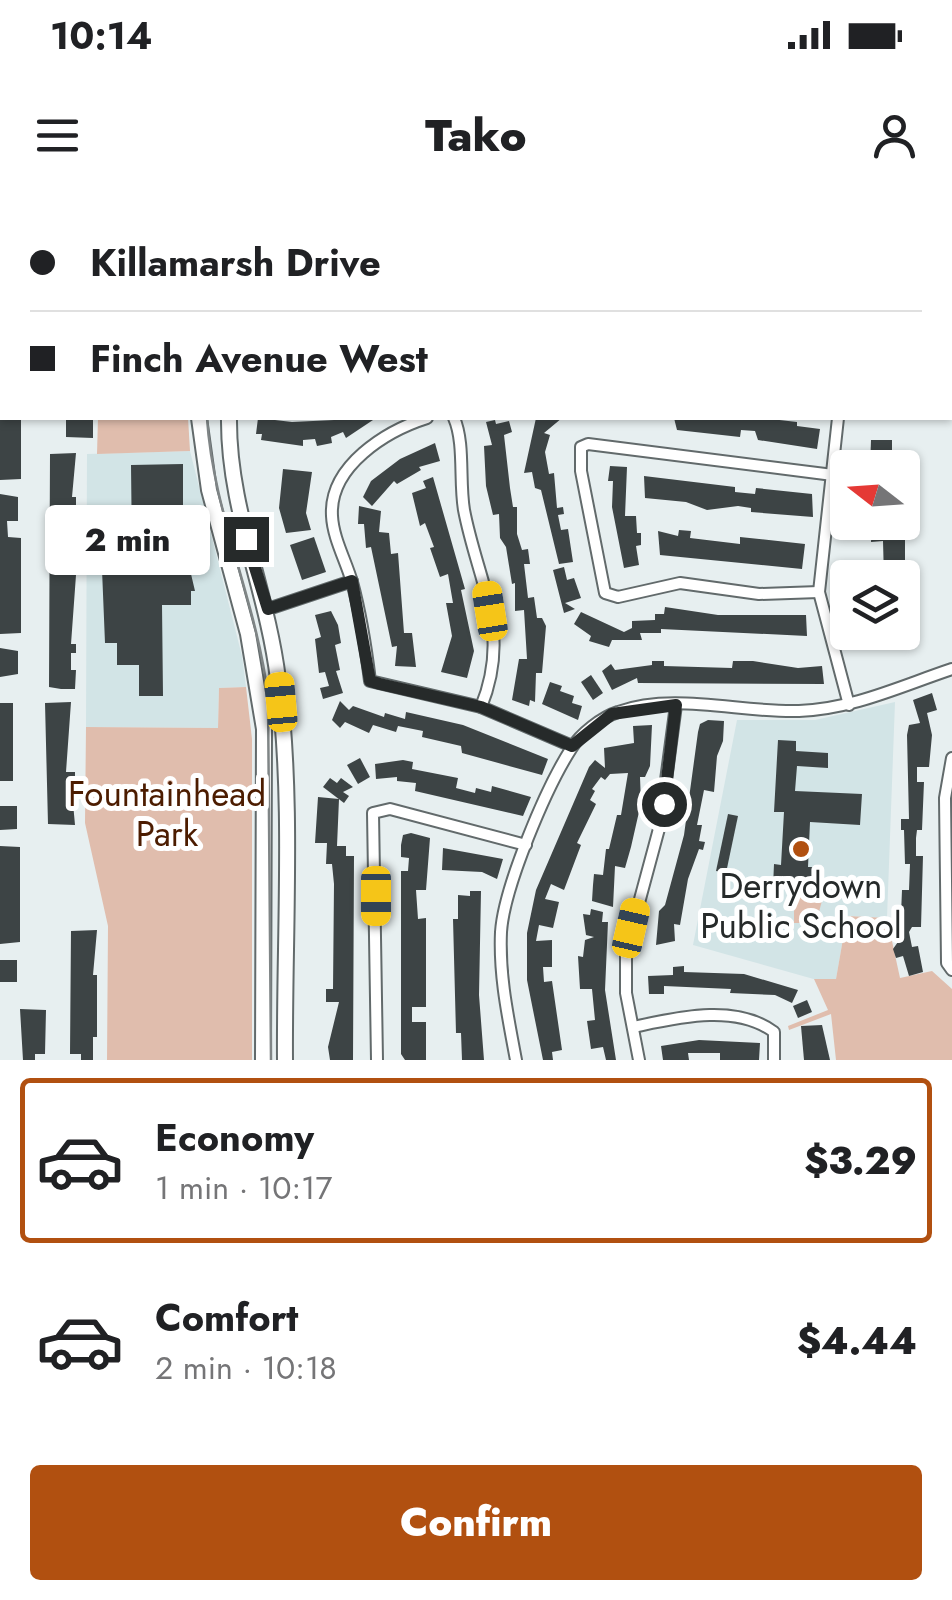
<!DOCTYPE html>
<html lang="en">
<head>
<meta charset="utf-8">
<style>
	:root { --surface:#fff; --page:#f2f2f2; --text:#202124; --muted:#757577; --line:#e0e0e0; --accent:#b15010 }
	body { margin:0; font-family:Jost,sans-serif; background:var(--page); color:var(--text); height:100vh; display:flex; flex-direction:column; font-size:38px; white-space:nowrap }
	* { box-sizing:border-box; margin:0 }
	p { font-size:32px; color:var(--muted) }
	.icon { flex:none; width:55px; height:55px; fill:none; stroke:currentColor; stroke-width:2; stroke-linecap:round; stroke-linejoin:round }
	.map { position:relative; height:860px; overflow:hidden }
	.details { display:flex; flex-direction:column; background:var(--surface); flex:1 }
	.details>* { flex:none }
	.top-card { position:absolute; left:0px; top:0px; width:952px; height:220px; box-shadow:0 2px 8px #0004; display:grid; align-content:center; height:220px; padding:0 30px; background:var(--surface) }
	.needle { width:65px; rotate:287deg }
	.controls { position:absolute; left:830px; top:250px; display:grid; gap:20px }
	.controls a { display:grid; place-items:center; width:90px; height:90px; border-radius:10px; background:var(--surface); box-shadow:0 2px 8px #0004; font-size:50px }
	.end { position:absolute; width:45px; height:45px; margin:-22px; border:12px solid #262a2a; background:#fff; box-shadow:0 0 0 5px #fff }
	.from { border-radius:50% }
	.bubble { position:absolute; height:70px; border-radius:10px; background:var(--surface); box-shadow:0 2px 8px #0004; font-size:32px; font-weight:800; line-height:70px; text-align:center }
	.car { position:absolute; width:30px; height:60px; margin:-30px -15px; border-radius:12px; box-shadow:0 0 8px 2px #0007; background:linear-gradient(#f5c518 24%,#345 0 40%,#f5c518 0 76%,#345 0 86%,#f5c518 0) }
	.top-card b { display:flex; align-items:center; gap:35px; height:95px; font-size:38px }
	.top-card b+b { border-top:2px solid var(--line) }
	.top-card i { width:25px; height:25px; background:var(--text) }
	ul { padding:18px 0 0; list-style:none }
	li { display:flex; align-items:center; gap:30px; height:165px; margin:0 20px 15px; padding:0 10px; border:5px solid transparent; border-radius:10px }
	li div { flex:1 }
	li b { display:block; font-size:38px }
	li em { font-style:normal; font-weight:800 }
	li.current { border-color:var(--accent) }
	li>.icon { width:90px; height:90px; stroke-width:1.5 }
	.button { display:flex; gap:20px; margin-top:auto; padding:20px 30px }
	.button a { flex:1; height:115px; border-radius:10px; background:var(--accent); color:#fff; font-size:40px; font-weight:800; line-height:115px; text-align:center }
	.status { display:flex; justify-content:space-between; align-items:center; height:70px; padding:0 50px; background:var(--surface); direction:ltr }
	.status svg { height:28px; fill:currentColor }
	header { display:flex; justify-content:space-between; align-items:center; height:130px; padding:0 30px; background:var(--surface); font-size:45px; font-weight:800 }
	.map>svg:first-child { display:block }
	.built { fill:#d2e4e6 }
	.green { fill:#e0bdad }
	.building { fill:#3d4445 }
	.lines { fill:none; stroke-linecap:round; stroke-linejoin:round }
	.street-casing { stroke:#626a6b; stroke-width:14 }
	.secondary-casing { stroke:#626a6b; stroke-width:18 }
	.street { stroke:#fff; stroke-width:10 }
	.secondary { stroke:#fff; stroke-width:14 }
	.tram { stroke:#7f8586; stroke-width:2.5 }
	.route { stroke:#262a2a; stroke-width:12 }
	.poi-dot { fill:#b15010; stroke:#fff; stroke-width:4 }
	.labels { text-anchor:middle; dominant-baseline:central; stroke-width:10; stroke-linejoin:round; paint-order:stroke }
	.park-label { font-size:35px; fill:#4c1c00; stroke:#fff }
	.poi-label { font-size:35px; fill:#262a2a; stroke:#fff }
</style>
</head>
<body>
<div class="status"><b>10:14</b><svg viewBox="0 0 49 12"><path d="M0 12V9h3v3zM5 12V6h3v6zM10 12V3h3v9zM15 12V0h3v12zM26 1h20v11H26zM47 4h2v5h-2z"/></svg></div>
<header><svg class="icon" aria-label="menu" viewBox="0 0 24 24"><path d="M4 6h16M4 12h16M4 18h16"/></svg>Tako<svg class="icon" aria-label="person" viewBox="0 0 24 24"><circle cx="12" cy="8" r="4"/><path d="M4 21q1-7 8-7t8 7"/></svg></header>
<div class="map">
<svg width="952" height="860" viewBox="0 0 952 860">
	<rect width="100%" height="100%" fill="#e7eff0"/>
	<g class="built">
		<rect x="241" y="0" width="515" height="2"/>
		<path d="M784 0H952V162L950 2Z"/>
		<path d="M190 251 242 456 246 487 219 488 218 528 86 527 87 254Z"/>
		<path d="M895 502 887 718 847 716 835 785 693 745 737 520H815Z"/>
	</g>
	<g class="green">
		<path d="M98 218H188L190 251 97 254Z"/>
		<path d="M246 487 252 539V860H107L108 726 85 623 86 527 218 528 219 488Z"/>
		<path d="M794 695 823 697 816 723H794Z"/>
		<path d="M847 716 887 718 900 778 932 771 952 789V860H836L831 814 789 830 788 826 828 810 814 779H836Z"/>
	</g>
	<g class="building">
		<path d="M0 218H21V279L0 280Z"/>
		<path d="M93 218V238L66 237V219Z"/>
		<path d="M258 218 292 222 376 218 346 238 343 232 331 237 332 243 317 246 315 239 303 240V246L261 240 262 234H256Z"/>
		<path d="M536 218H562L544 233 550 235 545 252 549 274 554 273 557 308 563 307 564 314 558 315 561 330 568 329 573 362 559 364 541 290 535 288 532 272 524 273Z"/>
		<path d="M674 218H761L797 222V226L820 229 817 249 758 240 755 231 741 230 740 237 677 230Z"/>
		<path d="M495 220 496 224 509 221 512 232 504 235 510 288 513 307H517V334L522 350 528 349 530 364H524L528 398 534 397 537 418H542L546 426 542 473H536L535 502 530 500 529 506 512 500 519 459H527L524 410 515 411V383L512 384 506 347 500 338 499 314 493 315 486 286 484 246 492 245 486 222Z"/>
		<path d="M871 240H892V268H870Z"/>
		<path d="M435 243 440 261 419 267 421 270 397 284 394 281 372 306 363 297 371 281 400 259Z"/>
		<path d="M76 253 72 297H76V358H72L71 375H76L71 444H76V453H71V470H76L75 489H61L49 487 50 254Z"/>
		<path d="M183 264V331L167 332 168 374H191L195 391H191V405H162L163 496H139V465H117V443H105L101 345 132 350 131 265Z"/>
		<path d="M610 266 627 267 625 316H636L637 333H641V345L636 346 639 365 624 368 612 307 613 281H608Z"/>
		<path d="M283 269 312 272 306 313 311 330 286 333 279 308Z"/>
		<path d="M644 276 735 287V292L755 294 756 288 812 294 813 317 751 312V308L738 306 707 310 686 302 645 298Z"/>
		<path d="M433 277 465 389 461 390 474 451 467 478 441 472 452 436 446 403H453L448 374 440 377 430 348 434 347 425 323 420 326 412 293 426 288 423 281Z"/>
		<path d="M0 294 18 297V321H7L8 337 21 338V433L0 434Z"/>
		<path d="M359 306 381 311 379 332 389 333 391 354 398 353 404 433H412L416 467 395 466 397 446 392 447 371 347 366 348 364 324H358Z"/>
		<path d="M872 322 912 324V333H905V378H884L883 341 871 342Z"/>
		<path d="M679 330 691 331 690 338 740 344V337L805 344 802 369 660 355 658 331 678 336Z"/>
		<path d="M314 337 326 372 302 380 290 345Z"/>
		<path d="M564 367 567 380 574 378 581 398 565 403 575 409 564 413 553 370Z"/>
		<path d="M665 407 718 415H806L807 436 661 429V433H640L642 440H612L609 447 589 441 591 436 574 424 581 412 624 432 632 428V421L655 420V414H664Z"/>
		<path d="M331 411 338 425 341 443 335 445 340 470 336 471 343 493 323 499 320 488 329 486 325 472 319 473 315 439 321 437 315 415Z"/>
		<rect x="884" y="432" width="21" height="11"/>
		<path d="M0 448 18 451V474L0 477Z"/>
		<path d="M652 461H664V466L732 468 733 461H753L798 468 822 466 824 484 638 483 637 478 612 490 602 471 611 464 615 470 652 465Z"/>
		<path d="M591 475 603 493 593 500 581 482Z"/>
		<path d="M550 482 562 486 560 491 574 496 572 503 582 506 578 520 542 504Z"/>
		<path d="M932 493 937 510 927 513 932 535 929 567H917V582H924L922 630H917L916 638V656H923L921 727H912L909 732 912 747 918 746 923 772 909 776 903 756 896 758 893 749 900 739 902 690H909L910 664H905L904 630H901V619H909L907 535 909 525 920 523 913 500Z"/>
		<path d="M340 501 349 510 353 506 384 517 385 513 405 519 406 512 463 525 548 559 542 575 462 553 461 546 422 537 423 531 398 526 396 532 373 525 369 533 345 522 340 528 332 520Z"/>
		<path d="M71 502 66 572H75V581H71L75 625 48 624 45 503Z"/>
		<rect x="0" y="503" width="13" height="78"/>
		<path d="M708 520 724 521 723 541 717 556 714 592 704 590 697 625H702L699 641 705 642 703 650 699 649 688 679 680 725 674 724 675 741 656 745 659 711 665 705 684 635 698 532 700 524Z"/>
		<path d="M652 525 650 566 645 577H640L641 603 631 647 625 668 615 666 613 707 592 701 593 685 594 674 603 675 606 649H609L617 615H621L628 573 610 574 605 580 601 577 592 589 595 591 590 600 596 604 577 643 581 645 564 690 551 684 545 699 559 702 553 728 539 725 536 741 552 740V767H543L544 782 552 781 562 850 552 852 553 860H543L527 780V733L536 690 589 567 595 560 605 568 604 548 634 543 633 526Z"/>
		<path d="M778 540 796 541V551L828 553V568L797 566 795 591 862 594 860 625 810 622 808 667H817L816 689 773 687 774 664 781 665 784 612H774Z"/>
		<path d="M360 558 370 577 358 584 347 565Z"/>
		<path d="M403 560 413 562 412 569 458 578 456 588 475 593 476 588 491 592 492 586 531 597 523 616 415 591 416 583 397 581V577L376 579 375 564Z"/>
		<path d="M330 578 337 583 341 578 353 587 343 592 349 596 344 603 323 587Z"/>
		<path d="M318 597 339 599 337 646H346V656H354L353 860H330L328 847 339 802H326V789H333L334 684 332 664H326L327 643H315Z"/>
		<path d="M0 606H17V629L0 630Z"/>
		<path d="M728 614 738 616 726 673 716 671Z"/>
		<path d="M411 633 430 638 426 690H416L418 719 426 718V807H412V822H426V860H405L401 854V671H408L409 658 401 657V645L403 635Z"/>
		<path d="M0 646 20 647V742L0 744Z"/>
		<path d="M443 648 503 659 497 679 482 672 442 670Z"/>
		<path d="M470 691H481L479 795 484 860H462L461 833H456L453 719H458V695L470 696Z"/>
		<path d="M591 709 603 712 602 722H608L605 790 616 860H606L603 847 591 849 587 821 595 820 592 789H580L578 756 583 757 585 740 594 737 586 735 583 714 590 715Z"/>
		<path d="M97 730 93 775H97V837H93V860H81V854H70L71 731Z"/>
		<rect x="0" y="760" width="17" height="22"/>
		<path d="M684 766V772L744 774 798 790 792 803 775 795 730 793 731 789 664 786V794H649L648 776 673 775V767Z"/>
		<path d="M807 800 812 812 798 818 793 806Z"/>
		<path d="M20 809 46 810 45 854H35V860H23Z"/>
		<path d="M822 825 830 860H804L801 826Z"/>
		<path d="M699 840 760 843 759 860H720V853H688L689 860H663L661 846Z"/>
	</g>
	<g class="lines">
		<g class="street-casing">
			<g id="street">
				<path d="M771 2V0"/>
				<path d="M427 218C386 231 329 266 332 316 333 338 346 361 352 382 361 415 366 448 370 481L481 507 572 546"/>
				<path d="M454 218C465 243 459 281 464 310 478 383 512 431 481 507"/>
				<path d="M838 218 819 392 849 505"/>
				<path d="M819 392 759 394 680 383 618 397 605 393 581 271V247L588 244 833 275"/>
				<path d="M268 409 352 381"/>
				<path d="M952 558 945 598 947 763 952 770"/>
				<path d="M633 827C676 818 735 803 774 832V860"/>
				<path d="M377 860 373 613 390 609 526 645"/>
				<path d="M516 860C508 817 499 776 501 732 504 687 546 588 571 549 580 534 602 517 618 512 674 492 741 513 799 511 853 509 901 486 952 469"/>
				<path d="M639 860 626 793V751L660 625 676 505"/>
			</g>
		</g>
		<g class="secondary-casing">
			<g id="secondary">
				<path d="M226 0V2"/>
				<path d="M199 2V0"/>
				<path d="M0 66 2 67"/>
				<path d="M0 93H2"/>
				<path d="M950 184 952 185"/>
				<path d="M199 218 209 290 248 434 264 529 263 860"/>
				<path d="M229 218C228 308 267 389 278 479 294 602 284 736 285 860"/>
			</g>
		</g>
		<use href="#street" class="street"/>
		<use href="#secondary" class="secondary"/>
		<path class="tram" d="M207 218C213 313 257 402 268 496L271 860"/>
	</g>
	<g class="lines">
		<path class="route" d="M246 339 268 409 352 381 370 481 380 484 481 507 572 546 612 514 676 505 664 604"/>
	</g>
	<circle class="poi-dot" cx="801" cy="649" r="10"/>
	<g class="labels">
		<g class="park-label">
			<text x="167" y="594">Fountainhead<tspan x="167" dy="40">Park</tspan></text>
		</g>
		<g class="poi-label">
			<text x="801" y="686">Derrydown<tspan x="801" dy="40">Public School</tspan></text>
		</g>
	</g>
</svg>
<div class="controls">
<a><svg class="needle" viewBox="-14 -14 28 28"><path d="M0-13l5 13h-10z" fill="#e53935"/><path d="M0 13l5-13h-10z" fill="#757577"/></svg></a>
<a><svg class="icon" aria-label="layers" viewBox="0 0 24 24"><path d="M12 4l9 5-9 5-9-5zM3 14l9 5 9-5"/></svg></a>
</div>
<i class="end from" style="left:664px;top:604px"></i>
<i class="end" style="left:246px;top:339px"></i>
<div class="bubble" style="left:45px;top:305px;width:165px">2 min</div>
<i class="car" style="left:490px;top:411px;rotate:351deg"></i>
<i class="car" style="left:281px;top:502px;rotate:355deg"></i>
<i class="car" style="left:376px;top:696px;rotate:180deg"></i>
<i class="car" style="left:631px;top:728px;rotate:13deg"></i>
<div class="top-card">
<b><i class="from"></i>Killamarsh Drive</b>
<b><i></i>Finch Avenue West</b>
</div>
</div>
<section class="details">
<ul>
<li class="current"><svg class="icon" aria-label="car" viewBox="0 0 24 24"><path d="M5 17H2v-5l4-1 3-4h7l3 4 3 1v5h-3M9 17h6M6 11h13"/><circle cx="7" cy="17" r="2"/><circle cx="17" cy="17" r="2"/></svg><div><b>Economy</b><p>1 min · 10:17</p></div><em>$3.29</em></li>
<li><svg class="icon" aria-label="car" viewBox="0 0 24 24"><path d="M5 17H2v-5l4-1 3-4h7l3 4 3 1v5h-3M9 17h6M6 11h13"/><circle cx="7" cy="17" r="2"/><circle cx="17" cy="17" r="2"/></svg><div><b>Comfort</b><p>2 min · 10:18</p></div><em>$4.44</em></li>
</ul>
<div class="button"><a>Confirm</a></div>
</section>
</body>
</html>
